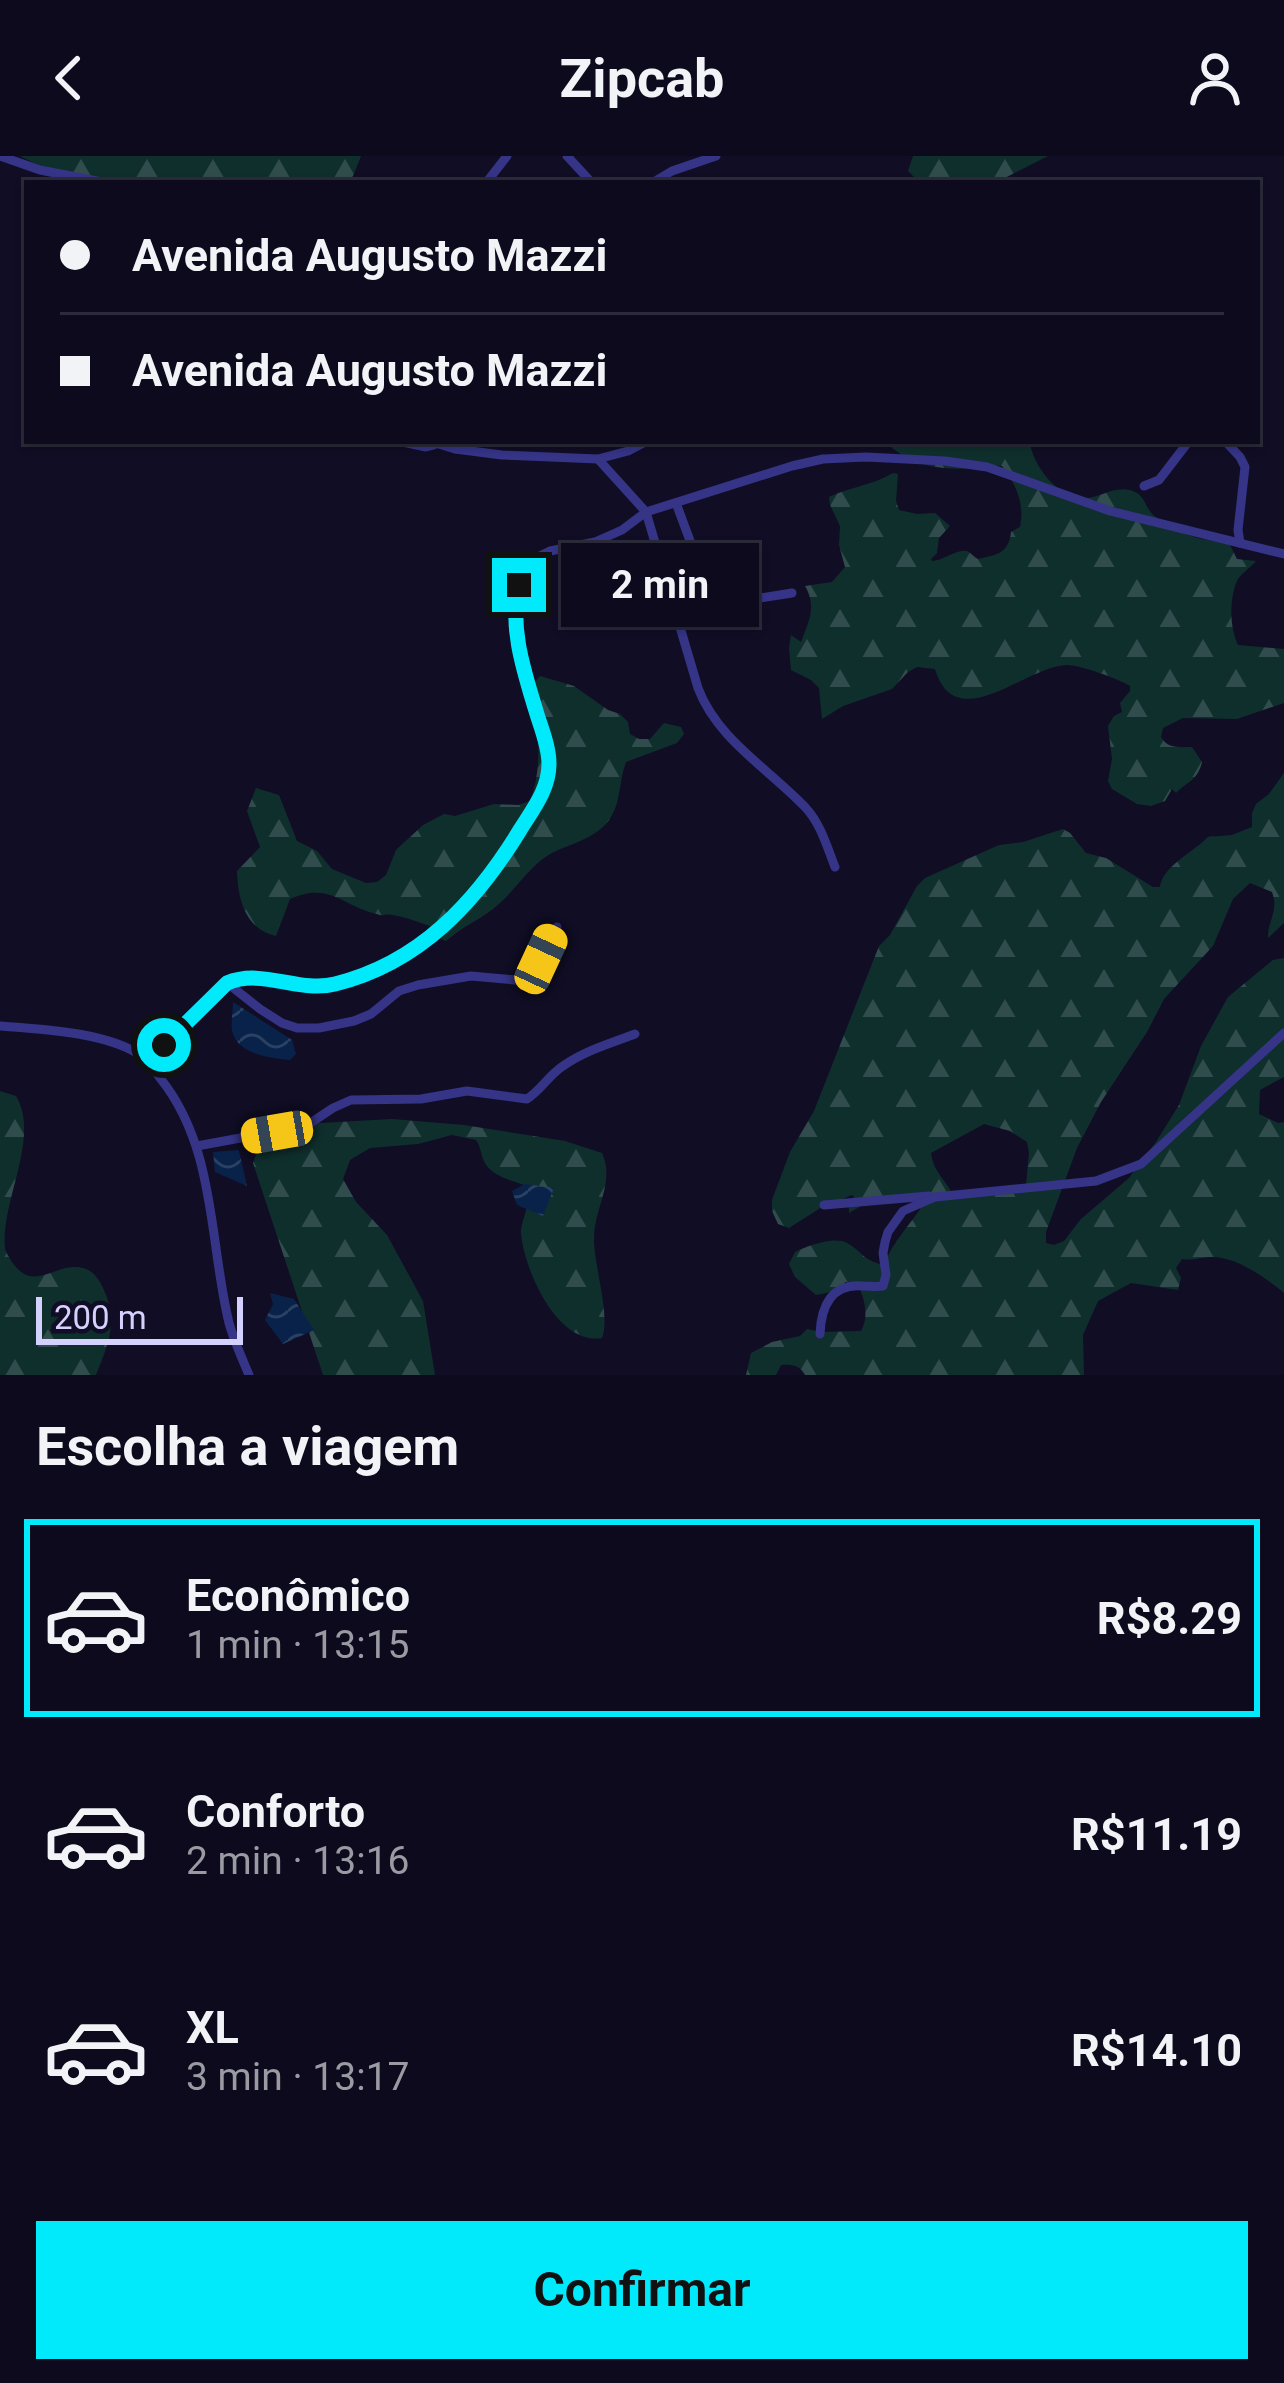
<!DOCTYPE html>
<html lang="pt">
<head>
<meta charset="utf-8">
<style>
	:root { --surface:#0c0a1c; --page:#1a1829; --text:#f1f3f6; --muted:#9a9aa3; --line:#2c2b3b; --accent:#00eafc }
	body { margin:0; font-family:Roboto,sans-serif; background:var(--page); color:var(--text); height:100vh; display:flex; flex-direction:column; font-size:45px; white-space:nowrap }
	* { box-sizing:border-box; margin:0 }
	p { font-size:39px; color:var(--muted) }
	.icon { flex:none; width:66px; height:66px; fill:none; stroke:currentColor; stroke-width:2; stroke-linecap:round; stroke-linejoin:round }
	.map { position:relative; height:1219px; overflow:hidden }
	.side { display:flex; flex-direction:column; background:var(--surface); flex:1 }
	.side>* { flex:none }
	.banner { position:absolute; left:24px; top:24px; width:1236px; height:264px; border-radius:0px; box-shadow:0 3px 9px #0004,0 0 0 3px var(--line); display:grid; align-content:center; height:264px; padding:0 36px; background:var(--surface) }
	.scale { position:absolute; left:36px; bottom:30px; width:207px; box-sizing:border-box; padding-left:12px; border:6px solid #d5d1ff; border-top:0; font-size:33px; line-height:42px; white-space:nowrap; color:#d5d1ff; -webkit-text-stroke:9px #100d25; paint-order:stroke }
	.end { position:absolute; width:54px; height:54px; margin:-27px; border:15px solid #00eafc; background:#111; box-shadow:0 0 0 6px #111 }
	.from { border-radius:50% }
	.bubble { position:absolute; height:84px; border-radius:0px; background:var(--surface); box-shadow:0 3px 9px #0004,0 0 0 3px var(--line); font-size:39px; font-weight:700; line-height:84px; text-align:center }
	.car { position:absolute; width:36px; height:72px; margin:-36px -18px; border-radius:15px; box-shadow:0 0 9px 3px #0007; background:linear-gradient(#f5c518 24%,#345 0 40%,#f5c518 0 76%,#345 0 86%,#f5c518 0) }
	.banner b { display:flex; align-items:center; gap:42px; height:114px; font-size:45px }
	.banner b+b { border-top:3px solid var(--line) }
	.banner i { width:30px; height:30px; background:var(--text) }
	ul { padding:0; list-style:none }
	li { display:flex; align-items:center; gap:36px; height:198px; margin:0 24px 18px; padding:0 12px; border:6px solid transparent; border-radius:0px }
	li div { flex:1 }
	li b { display:block; font-size:45px }
	li em { font-style:normal; font-weight:700 }
	li.current { border-color:var(--accent) }
	li>.icon { width:108px; height:108px; stroke-width:1.5 }
	h2 { padding:0 36px; font-size:54px; line-height:144px }
	.cta { display:flex; gap:24px; margin-top:auto; padding:24px 36px }
	.cta a { flex:1; height:138px; border-radius:0px; background:var(--accent); color:#111; font-size:48px; font-weight:700; line-height:138px; text-align:center }
	header { display:flex; justify-content:space-between; align-items:center; height:156px; padding:0 36px; background:var(--surface); font-size:54px; font-weight:700 }
	.map>svg:first-child { display:block }
	.forest { fill:url(#forest-firs); fill-rule:evenodd }
	.water { fill:url(#water-waves) }
	.lines { fill:none; stroke-linecap:round; stroke-linejoin:round }
	.minor { stroke:#353487; stroke-width:9 }
	.route { stroke:#00eafc; stroke-width:15 }
</style>
</head>
<body>
<header><svg class="icon" aria-label="back" viewBox="0 0 24 24"><path d="M15 5l-7 7 7 7"/></svg>Zipcab<svg class="icon" aria-label="person" viewBox="0 0 24 24"><circle cx="12" cy="8" r="4"/><path d="M4 21q1-7 8-7t8 7"/></svg></header>
<div class="map">
<svg width="1284" height="1219" viewBox="0 0 1284 1219">
	<defs>
		<pattern id="forest-firs" width="22" height="20" patternUnits="userSpaceOnUse" patternTransform="scale(3)"><rect width="22" height="20" fill="#0f2f2d"/><path d="M5 1l3.5 6h-7zM16 11l3.5 6h-7z" fill="#314c4c"/></pattern>
		<pattern id="water-waves" width="16" height="10" patternUnits="userSpaceOnUse" patternTransform="scale(3)"><rect width="16" height="10" fill="#082249"/><path d="M0 5q4-4 8 0t8 0" fill="none" stroke="#2b4164"/></pattern>
	</defs>
	<rect width="100%" height="100%" fill="#100d25"/>
	<g class="forest">
		<path d="M20 0H361L353 20 346 27H118L38 9Z"/>
		<path d="M913 0H1048L995 27H928L916 23 908 15Z"/>
		<path d="M884 285H1029C1034 310 1055 340 1083 342 1101 343 1117 326 1137 337 1145 342 1146 352 1153 359 1164 367 1181 377 1194 381 1206 385 1218 384 1230 389L1237 403 1256 405C1250 413 1239 418 1236 427 1229 446 1230 472 1238 489L1284 493V547L1237 563 1183 562 1163 572 1161 581C1168 593 1179 591 1192 591L1202 606C1198 624 1187 626 1176 637L1172 633 1165 645 1151 650 1137 648 1112 633 1108 625 1112 603 1108 570 1114 560 1122 556 1120 547 1130 535V530C1119 523 1080 509 1067 509 1025 510 956 582 935 513L917 511 908 516 892 533 843 550 822 563 819 532 811 524 791 514 789 492 791 479 801 486C809 465 817 451 805 430L832 426 845 411 839 389 840 370 830 349 829 341C850 331 873 329 893 317L898 318 896 345 899 354 917 358 935 357 950 370 939 382 937 397 931 403 932 405C942 405 957 393 967 395 971 397 974 401 978 403 997 399 1009 397 1011 376L1020 371C1025 348 1016 328 1002 310 990 308 983 311 971 312 938 315 908 308 884 285Z"/>
		<path d="M540 520 574 530 608 554 620 558 628 566 630 578 639 583H650L664 567 681 571 684 578 677 587 626 606C619 624 621 645 611 661 600 680 574 687 556 695 533 705 518 731 500 747 484 762 463 770 446 785L435 781 430 770C418 766 405 761 393 759 376 757 389 762 373 757 341 748 328 726 290 743L276 780C245 773 238 743 237 715L260 691 247 655 256 632 279 639 297 685 317 695 332 713 366 727 377 726 386 719 396 694 423 669 444 658 455 660 494 648 518 649 530 645C539 622 539 599 538 576 537 551 519 543 540 520Z"/>
		<path d="M1284 617V767L1268 782C1268 763 1279 755 1272 736L1250 727 1233 743 1213 790 1164 843 1147 876 1101 946 1077 992 1046 1076V1087L1054 1089 1064 1085 1081 1063 1129 1022 1156 986 1179 949 1201 890 1228 841 1273 804 1284 802V921L1260 934 1259 958 1278 967 1284 966V1137C1266 1122 1237 1101 1212 1101 1201 1101 1193 1105 1182 1103L1176 1112 1181 1122 1178 1134 1131 1127 1098 1145 1083 1179 1084 1219H805C800 1209 791 1208 781 1209L776 1219H746L751 1197 772 1186 800 1180 807 1173 822 1176 861 1175C869 1161 865 1143 858 1129L845 1126 841 1134 816 1139 795 1121 789 1108 795 1096C808 1090 833 1080 847 1087 863 1096 862 1104 884 1109 892 1086 911 1068 925 1046L926 1043 866 1047 849 1057V1051L854 1041 852 1039 822 1051 789 1072 778 1068 772 1055V1044L790 996 814 955 879 790 890 779 917 730 925 722 999 689 1023 686 1063 673 1070 677 1086 697 1106 702 1153 731H1160C1162 711 1192 697 1208 681L1232 679 1252 671V657L1256 648 1269 638ZM984 968 1010 975 1027 986 1029 997 1026 1029 954 1041C947 1025 933 1016 931 997Z"/>
		<path d="M0 935 16 940C41 982 0 1046 5 1093 9 1103 18 1117 29 1120 44 1123 59 1111 74 1111 89 1111 96 1118 102 1130 119 1164 109 1186 96 1219H0Z"/>
		<path d="M288 963 321 967 392 963 464 969 565 985 602 997C615 1026 595 1051 594 1080 593 1108 611 1159 602 1182 557 1190 524 1113 521 1077 521 1066 526 1059 527 1049 528 1043 527 1036 527 1030 511 1024 489 1020 483 1003 481 996 480 990 476 984L452 979 418 988 370 992 350 1004 343 1023 356 1046 387 1079 423 1145 435 1219H323L253 1007 266 972 274 964Z"/>
	</g>
	<g class="water">
		<path d="M233 846 292 884 296 898 290 904C272 902 240 899 233 878 230 870 233 855 233 846Z"/>
		<path d="M239 994V995L247 1030 215 1016 213 996Z"/>
		<path d="M525 1028 554 1032 543 1060 517 1049 512 1035Z"/>
		<path d="M270 1137 294 1143 314 1174 283 1188 265 1164 273 1148Z"/>
	</g>
	<g class="lines">
		<g class="minor">
			<path d="M0 0 40 14 107 27"/>
			<path d="M567 0 592 27"/>
			<path d="M486 27 507 0"/>
			<path d="M652 27 672 15 716 0"/>
			<path d="M398 285 426 291 434 289"/>
			<path d="M429 285 455 293 502 299 598 303 628 295 647 285"/>
			<path d="M1225 285 1240 301 1245 311 1238 374 1240 387"/>
			<path d="M598 303 646 356 698 532C717 583 769 613 805 651 821 668 827 691 835 711"/>
			<path d="M1144 330 1159 324 1189 285"/>
			<path d="M676 347 705 425 717 442 741 445 792 437"/>
			<path d="M227 827 260 853 282 867 297 872H319L354 865 371 858 399 835 418 829 471 820 515 824 526 823 537 811 557 771"/>
			<path d="M0 870C41 873 109 876 143 901 150 906 155 915 160 922 216 991 209 1085 229 1167 234 1185 242 1202 249 1219"/>
			<path d="M144 902 164 889 227 827 256 821 319 830 348 823 416 794 473 743 486 726 540 641 549 615 546 588 528 524 516 467V441L524 418 538 401 550 395 595 386 622 374 646 356 792 310 823 303 866 301 945 305 987 311 1110 355 1284 398"/>
			<path d="M197 990 306 970 333 952 351 944 421 943 467 935 527 943C541 934 549 919 563 910 584 895 611 887 635 878"/>
			<path d="M824 1049 929 1040"/>
			<path d="M820 1178C821 1151 831 1127 863 1130 870 1130 876 1131 883 1130L886 1119 883 1097 885 1086 888 1076 903 1055 935 1041 1096 1025 1141 1008 1284 877"/>
		</g>
	</g>
	<g class="lines">
		<path class="route" d="M164 889 227 827C262 812 299 837 335 828 420 807 476 746 520 674 533 653 549 633 549 608 549 590 541 572 536 555 524 515 509 471 519 429"/>
	</g>
</svg>
<div class="scale">200 m</div>
<i class="end from" style="left:164px;top:889px"></i>
<i class="end" style="left:519px;top:429px"></i>
<div class="bubble" style="left:561px;top:387px;width:198px">2 min</div>
<i class="car" style="left:541px;top:803px;rotate:25deg"></i>
<i class="car" style="left:277px;top:976px;rotate:260deg"></i>
<div class="banner">
<b><i class="from"></i>Avenida Augusto Mazzi</b>
<b><i></i>Avenida Augusto Mazzi</b>
</div>
</div>
<section class="side">
<h2>Escolha a viagem</h2>
<ul>
<li class="current"><svg class="icon" aria-label="car" viewBox="0 0 24 24"><path d="M5 17H2v-5l4-1 3-4h7l3 4 3 1v5h-3M9 17h6M6 11h13"/><circle cx="7" cy="17" r="2"/><circle cx="17" cy="17" r="2"/></svg><div><b>Econômico</b><p>1 min · 13:15</p></div><em>R$8.29</em></li>
<li><svg class="icon" aria-label="car" viewBox="0 0 24 24"><path d="M5 17H2v-5l4-1 3-4h7l3 4 3 1v5h-3M9 17h6M6 11h13"/><circle cx="7" cy="17" r="2"/><circle cx="17" cy="17" r="2"/></svg><div><b>Conforto</b><p>2 min · 13:16</p></div><em>R$11.19</em></li>
<li><svg class="icon" aria-label="car" viewBox="0 0 24 24"><path d="M5 17H2v-5l4-1 3-4h7l3 4 3 1v5h-3M9 17h6M6 11h13"/><circle cx="7" cy="17" r="2"/><circle cx="17" cy="17" r="2"/></svg><div><b>XL</b><p>3 min · 13:17</p></div><em>R$14.10</em></li>
</ul>
<div class="cta"><a>Confirmar</a></div>
</section>
</body>
</html>
